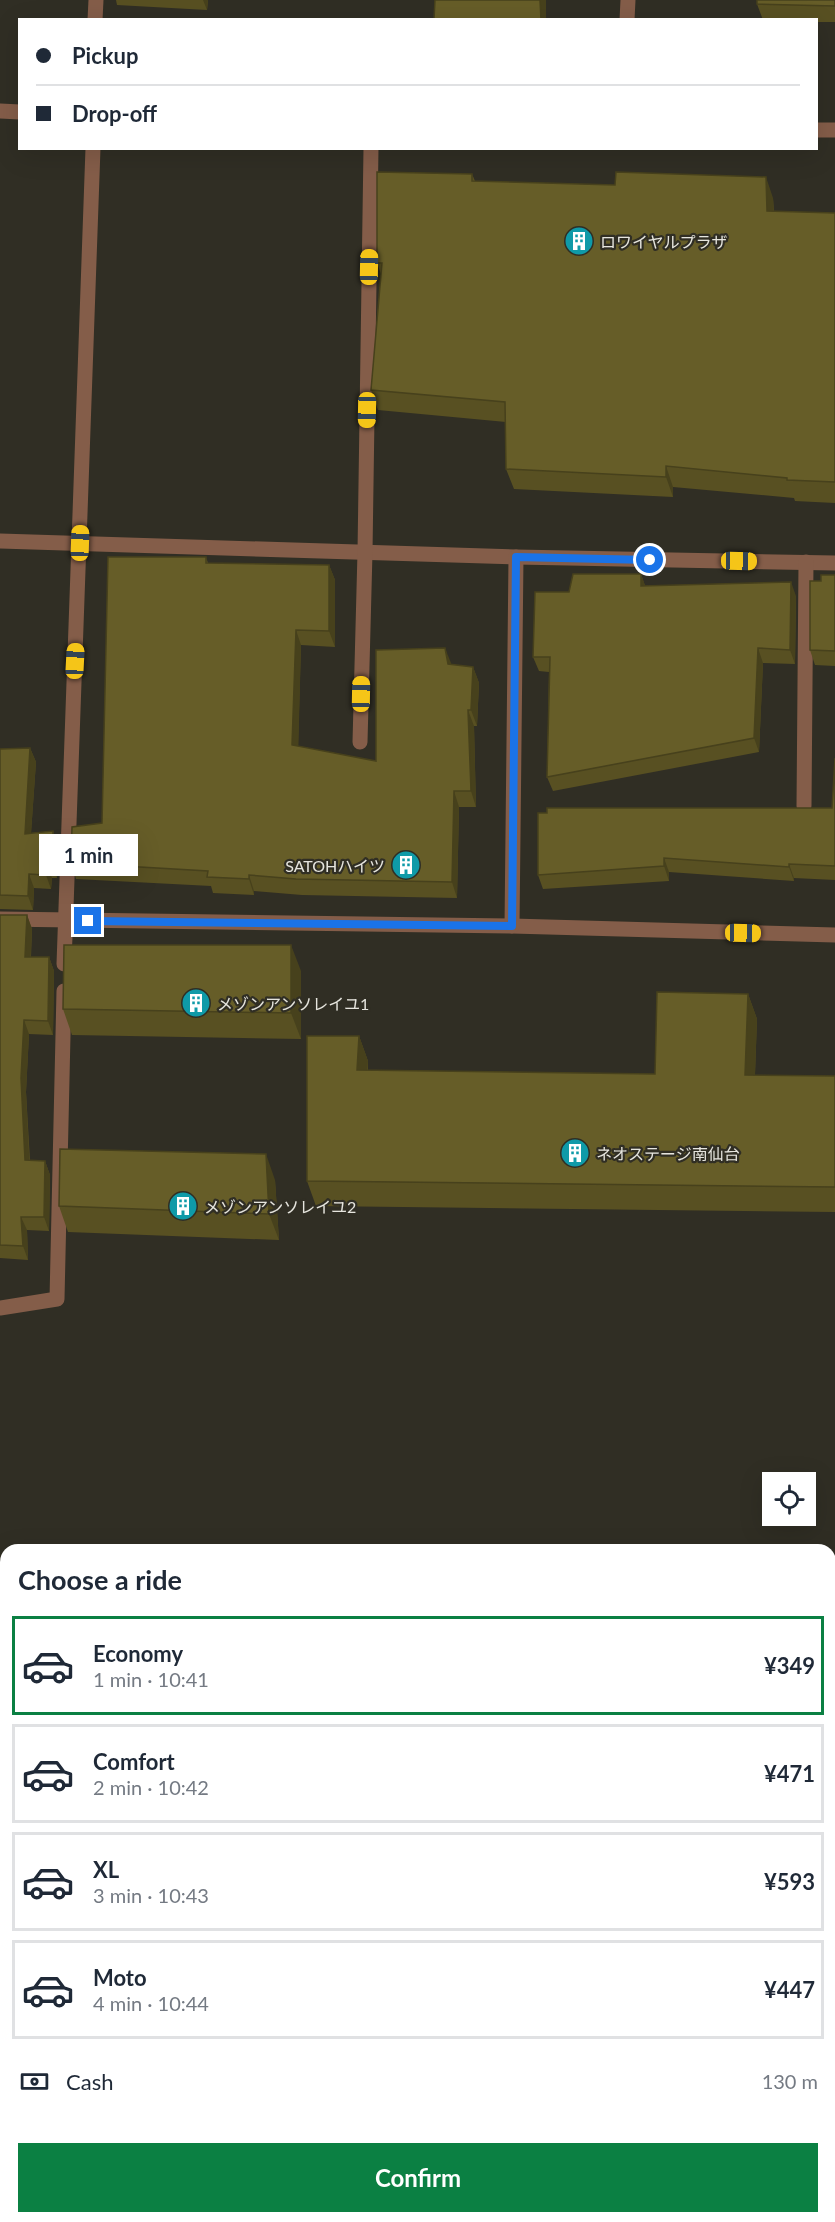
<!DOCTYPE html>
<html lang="en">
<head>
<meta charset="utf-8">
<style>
	:root { --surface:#fff; --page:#f2f2f3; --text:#1f2937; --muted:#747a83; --line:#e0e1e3; --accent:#0b8043 }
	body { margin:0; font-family:Lato,"Noto Sans JP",sans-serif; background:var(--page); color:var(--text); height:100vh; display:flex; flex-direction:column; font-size:22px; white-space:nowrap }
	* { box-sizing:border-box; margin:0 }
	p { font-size:20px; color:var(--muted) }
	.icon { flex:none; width:33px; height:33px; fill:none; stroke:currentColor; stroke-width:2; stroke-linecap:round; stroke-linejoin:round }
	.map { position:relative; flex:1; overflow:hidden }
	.sheet { position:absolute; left:0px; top:1544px; width:836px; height:680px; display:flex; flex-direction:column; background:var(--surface); border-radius:18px 18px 0 0; box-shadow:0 6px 24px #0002 }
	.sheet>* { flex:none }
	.top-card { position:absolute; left:18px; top:18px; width:800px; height:132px; border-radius:0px; box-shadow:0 6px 24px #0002; display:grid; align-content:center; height:132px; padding:0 18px; background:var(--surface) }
	.tools { position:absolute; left:762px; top:1472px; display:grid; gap:12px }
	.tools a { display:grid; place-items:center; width:54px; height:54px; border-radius:0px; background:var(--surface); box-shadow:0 6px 24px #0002; font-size:30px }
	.end { position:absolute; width:27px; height:27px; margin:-14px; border:8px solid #1a73e8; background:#fff; box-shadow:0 0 0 3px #fff }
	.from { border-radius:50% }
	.bubble { position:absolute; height:42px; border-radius:0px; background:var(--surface); box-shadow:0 6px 24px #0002; font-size:20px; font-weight:700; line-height:42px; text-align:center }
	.car { position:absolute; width:18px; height:36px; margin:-18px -9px; border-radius:8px; box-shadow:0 0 4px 2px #0007; background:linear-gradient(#f5c518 24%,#345 0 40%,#f5c518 0 76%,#345 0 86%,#f5c518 0) }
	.top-card b { display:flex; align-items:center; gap:21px; height:57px; font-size:22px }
	.top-card b+b { border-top:2px solid var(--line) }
	.top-card i { width:15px; height:15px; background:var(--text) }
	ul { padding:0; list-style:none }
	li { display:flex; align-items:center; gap:18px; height:99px; margin:0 12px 9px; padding:0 6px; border:3px solid var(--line); border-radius:0px }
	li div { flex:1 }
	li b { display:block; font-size:22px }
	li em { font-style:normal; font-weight:700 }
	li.on { border-color:var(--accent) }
	li>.icon { width:54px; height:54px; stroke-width:1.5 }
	h2 { padding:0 18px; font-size:27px; line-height:72px }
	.pay { display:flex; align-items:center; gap:15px; height:66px; padding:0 18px; font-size:22px }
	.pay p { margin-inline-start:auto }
	.primary-button { display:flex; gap:12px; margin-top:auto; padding:12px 18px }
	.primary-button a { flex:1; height:69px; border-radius:0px; background:var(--accent); color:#fff; font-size:24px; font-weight:700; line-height:69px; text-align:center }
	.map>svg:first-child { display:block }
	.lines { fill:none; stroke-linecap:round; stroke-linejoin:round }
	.minor { stroke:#845d49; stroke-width:15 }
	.wall { fill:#585022 }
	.shaded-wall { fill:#47411c }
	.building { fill:#665d28; stroke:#47411c; stroke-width:1.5 }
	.route { stroke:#1a73e8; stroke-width:8 }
	.labels { text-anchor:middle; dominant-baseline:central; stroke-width:4.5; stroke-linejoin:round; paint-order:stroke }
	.poi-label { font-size:16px; fill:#e6e5de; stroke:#302e24; text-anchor:start }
</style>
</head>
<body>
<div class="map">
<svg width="835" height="2222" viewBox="0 0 835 2222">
	<rect width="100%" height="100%" fill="#302e24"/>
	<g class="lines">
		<g class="minor">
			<path d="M95 20 96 0"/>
			<path d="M627 20 628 0"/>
			<path d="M0 111 20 112"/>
			<path d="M816 130H835"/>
			<path d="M0 541 516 557 835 563"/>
			<path d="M360 742 365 552 371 148"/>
			<path d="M804 806 806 562"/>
			<path d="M0 919 512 926 835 935"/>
			<path d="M512 926 516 557"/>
			<path d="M64 964 93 148"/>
			<path d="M0 1308 57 1299 64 991"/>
		</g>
	</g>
	<g class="wall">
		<path d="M116 0H208L207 10 117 5Z"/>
		<path d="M835 0V22H816V20H763L757 4Z"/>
		<path d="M472 174 475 181 773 198 774 212 835 213V503L795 501 794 498 673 487V497L514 489 506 469V422L378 410 371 390 381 274 377 263Z"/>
		<path d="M206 557 208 563 329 565 335 580V647L301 645 298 746 376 761 451 665 473 667 479 683 477 726H474L476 807H459L457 898 302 895 254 891V895L213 893 211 886 76 879 71 863 102 823Z"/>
		<path d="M641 574 645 586 796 596 795 664 763 663 759 752 553 791 547 777 549 672 539 671 533 657 569 592Z"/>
		<path d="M835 575V666L815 665 810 650 821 581Z"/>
		<path d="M30 748 36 762 31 833 53 831 58 845 57 878H52L51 889 34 888 33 910 0 909V749Z"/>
		<path d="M835 758V880L794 878V881L669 872V881L543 889 538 875 547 813 832 808Z"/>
		<path d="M0 915H27L32 929 31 957H49L54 971 53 1035 29 1034 26 1092 30 1161H45L50 1175 49 1231 27 1230 28 1260 0 1258Z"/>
		<path d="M301 971V1039L72 1035 63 1009Z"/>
		<path d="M748 994 757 1019 755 1075 835 1076V1212L316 1206 307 1181 359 1036 368 1061V1070L655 1074Z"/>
		<path d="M275 1180 279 1240 68 1232 59 1206Z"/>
		<path d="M835 1760V1889L830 1891V1761Z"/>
		<path d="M6 1959V2081L0 2082V1960Z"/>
	</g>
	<g class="shaded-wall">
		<path d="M203 0H208L207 10Z"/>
		<path d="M540 0H546V20H541Z"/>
		<path d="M766 177 773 198 775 232 767 211Z"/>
		<path d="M666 466 673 487V497L666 477Z"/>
		<path d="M329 565 335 580V647L329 631Z"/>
		<path d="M641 574 646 588 641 586Z"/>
		<path d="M791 582 796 596 795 664 790 650Z"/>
		<path d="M296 630 301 645 298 761 292 745Z"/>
		<path d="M445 648 451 663 454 680 448 664Z"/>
		<path d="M758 648 763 663 759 752 754 738Z"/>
		<path d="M473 667 479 683 477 726 471 710Z"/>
		<path d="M468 710 474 726 476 807 471 791Z"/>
		<path d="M30 748 36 762 30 848 25 834Z"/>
		<path d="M454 791 459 807 457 898 452 882Z"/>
		<path d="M53 831 58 845 57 878 52 864Z"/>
		<path d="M664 858 669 872V881L664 866Z"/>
		<path d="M47 864 52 878 51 889 46 875Z"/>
		<path d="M789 864 794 878V881L789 867Z"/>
		<path d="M29 874 34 888 33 910 28 896Z"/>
		<path d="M249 875 254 891V895L249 879Z"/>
		<path d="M27 915 32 929 30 971 25 957Z"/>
		<path d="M291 945 301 971V1039L291 1013Z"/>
		<path d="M49 957 54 971 53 1035 48 1021Z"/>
		<path d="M748 994 757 1019 754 1100 745 1075Z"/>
		<path d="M24 1020 29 1034 26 1092 30 1174 25 1160 21 1078Z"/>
		<path d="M359 1036 368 1061 366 1095 357 1070Z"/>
		<path d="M266 1154 275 1180 279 1240 269 1214Z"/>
		<path d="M45 1161 50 1175 49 1231 44 1217Z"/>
		<path d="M21 1217 27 1230 28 1260 23 1246Z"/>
	</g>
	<g class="building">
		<path d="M435 0H540L541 20 434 19Z"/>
		<path d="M757 0H835V6L757 4Z"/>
		<path d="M377 172 472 174V181L615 185 616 172 766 177 767 211 835 213V482L787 480V478L666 466V477L506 469 505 402 371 390 382 263H377Z"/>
		<path d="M108 557H206V563L329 565V631L296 630 292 745 376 761V650L445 648 448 664 473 667 471 710H468L471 791H454L452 882 296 879 249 875V879L207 877 208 871 71 863 72 827 102 823Z"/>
		<path d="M573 574H641V586L791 582 790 650 758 648 754 738 547 777 550 657H533L535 592H569Z"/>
		<path d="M821 575H835V651L810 650V581H821Z"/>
		<path d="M30 748 25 834 53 831 52 864H47L46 875 29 874 28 896 0 895V749Z"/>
		<path d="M835 758V866L789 864V867L664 858V866L538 875V813H547V808H832Z"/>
		<path d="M0 915H27L25 957H49L48 1021 24 1020 21 1078 25 1160 45 1161 44 1217H21L23 1246 0 1245Z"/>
		<path d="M64 945H291V1013L63 1009Z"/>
		<path d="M657 992 748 994 745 1075 835 1076V1187L307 1181V1036H359L357 1070 655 1074Z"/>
		<path d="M60 1149 266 1154 269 1214 59 1206Z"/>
		<path d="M835 1760V1869L830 1870V1761Z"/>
		<path d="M6 1959V2071L0 2072V1960Z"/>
		<path d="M213 2217H257L259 2222H214Z"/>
	</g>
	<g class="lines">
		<path class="route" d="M88 921 512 926 516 557 650 560"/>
	</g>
	<defs>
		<g id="building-disc" transform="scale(1.5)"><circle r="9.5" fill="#0f9aa8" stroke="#302e24"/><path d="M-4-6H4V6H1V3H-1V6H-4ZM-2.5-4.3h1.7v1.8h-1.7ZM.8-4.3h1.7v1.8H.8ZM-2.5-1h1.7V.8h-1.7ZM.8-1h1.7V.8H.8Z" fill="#fff"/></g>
	</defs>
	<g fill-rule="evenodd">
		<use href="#building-disc" x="579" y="241"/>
		<use href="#building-disc" x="406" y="865"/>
		<use href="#building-disc" x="196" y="1003"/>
		<use href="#building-disc" x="575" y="1153"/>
		<use href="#building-disc" x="183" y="1206"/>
	</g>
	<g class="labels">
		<g class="poi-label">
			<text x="600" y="241">ロワイヤルプラザ</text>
			<text x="385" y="865" text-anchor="end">SATOHハイツ</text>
			<text x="217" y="1003">メゾンアンソレイユ1</text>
			<text x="596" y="1153">ネオステージ南仙台</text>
			<text x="204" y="1206">メゾンアンソレイユ2</text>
		</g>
	</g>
</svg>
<div class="tools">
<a><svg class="icon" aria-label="locate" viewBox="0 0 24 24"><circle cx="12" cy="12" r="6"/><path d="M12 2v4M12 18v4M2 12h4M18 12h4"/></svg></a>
</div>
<i class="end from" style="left:650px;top:560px"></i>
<i class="end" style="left:88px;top:921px"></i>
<div class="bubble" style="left:39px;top:834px;width:99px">1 min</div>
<i class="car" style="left:369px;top:267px;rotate:1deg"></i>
<i class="car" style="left:367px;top:410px;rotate:181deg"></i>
<i class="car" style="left:80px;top:543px;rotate:2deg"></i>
<i class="car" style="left:739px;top:561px;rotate:91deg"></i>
<i class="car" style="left:75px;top:661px;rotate:3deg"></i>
<i class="car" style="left:361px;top:694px;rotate:1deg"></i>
<i class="car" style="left:743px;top:933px;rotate:91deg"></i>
<div class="top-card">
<b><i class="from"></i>Pickup</b>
<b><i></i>Drop-off</b>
</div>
<section class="sheet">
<h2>Choose a ride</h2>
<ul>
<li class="on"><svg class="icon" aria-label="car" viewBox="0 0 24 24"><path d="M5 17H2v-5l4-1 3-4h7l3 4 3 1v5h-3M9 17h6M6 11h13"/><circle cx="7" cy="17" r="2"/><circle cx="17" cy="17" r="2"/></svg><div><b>Economy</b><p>1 min · 10:41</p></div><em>¥349</em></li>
<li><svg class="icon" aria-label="car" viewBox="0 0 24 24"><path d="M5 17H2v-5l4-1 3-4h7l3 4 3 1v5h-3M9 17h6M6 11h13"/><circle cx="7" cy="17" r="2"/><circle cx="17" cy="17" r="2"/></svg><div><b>Comfort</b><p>2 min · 10:42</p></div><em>¥471</em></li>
<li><svg class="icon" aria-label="car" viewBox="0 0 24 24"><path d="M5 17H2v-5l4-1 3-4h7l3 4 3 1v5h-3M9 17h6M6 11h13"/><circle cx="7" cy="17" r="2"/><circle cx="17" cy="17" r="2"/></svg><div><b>XL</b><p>3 min · 10:43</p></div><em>¥593</em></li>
<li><svg class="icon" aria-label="car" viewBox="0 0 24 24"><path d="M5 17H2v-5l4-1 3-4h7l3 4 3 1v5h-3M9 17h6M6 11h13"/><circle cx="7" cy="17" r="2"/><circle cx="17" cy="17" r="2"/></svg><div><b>Moto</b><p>4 min · 10:44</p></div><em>¥447</em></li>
</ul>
<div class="pay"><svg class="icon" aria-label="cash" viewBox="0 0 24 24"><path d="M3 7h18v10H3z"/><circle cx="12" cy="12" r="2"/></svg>Cash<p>130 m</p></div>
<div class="primary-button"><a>Confirm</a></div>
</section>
</div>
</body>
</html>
